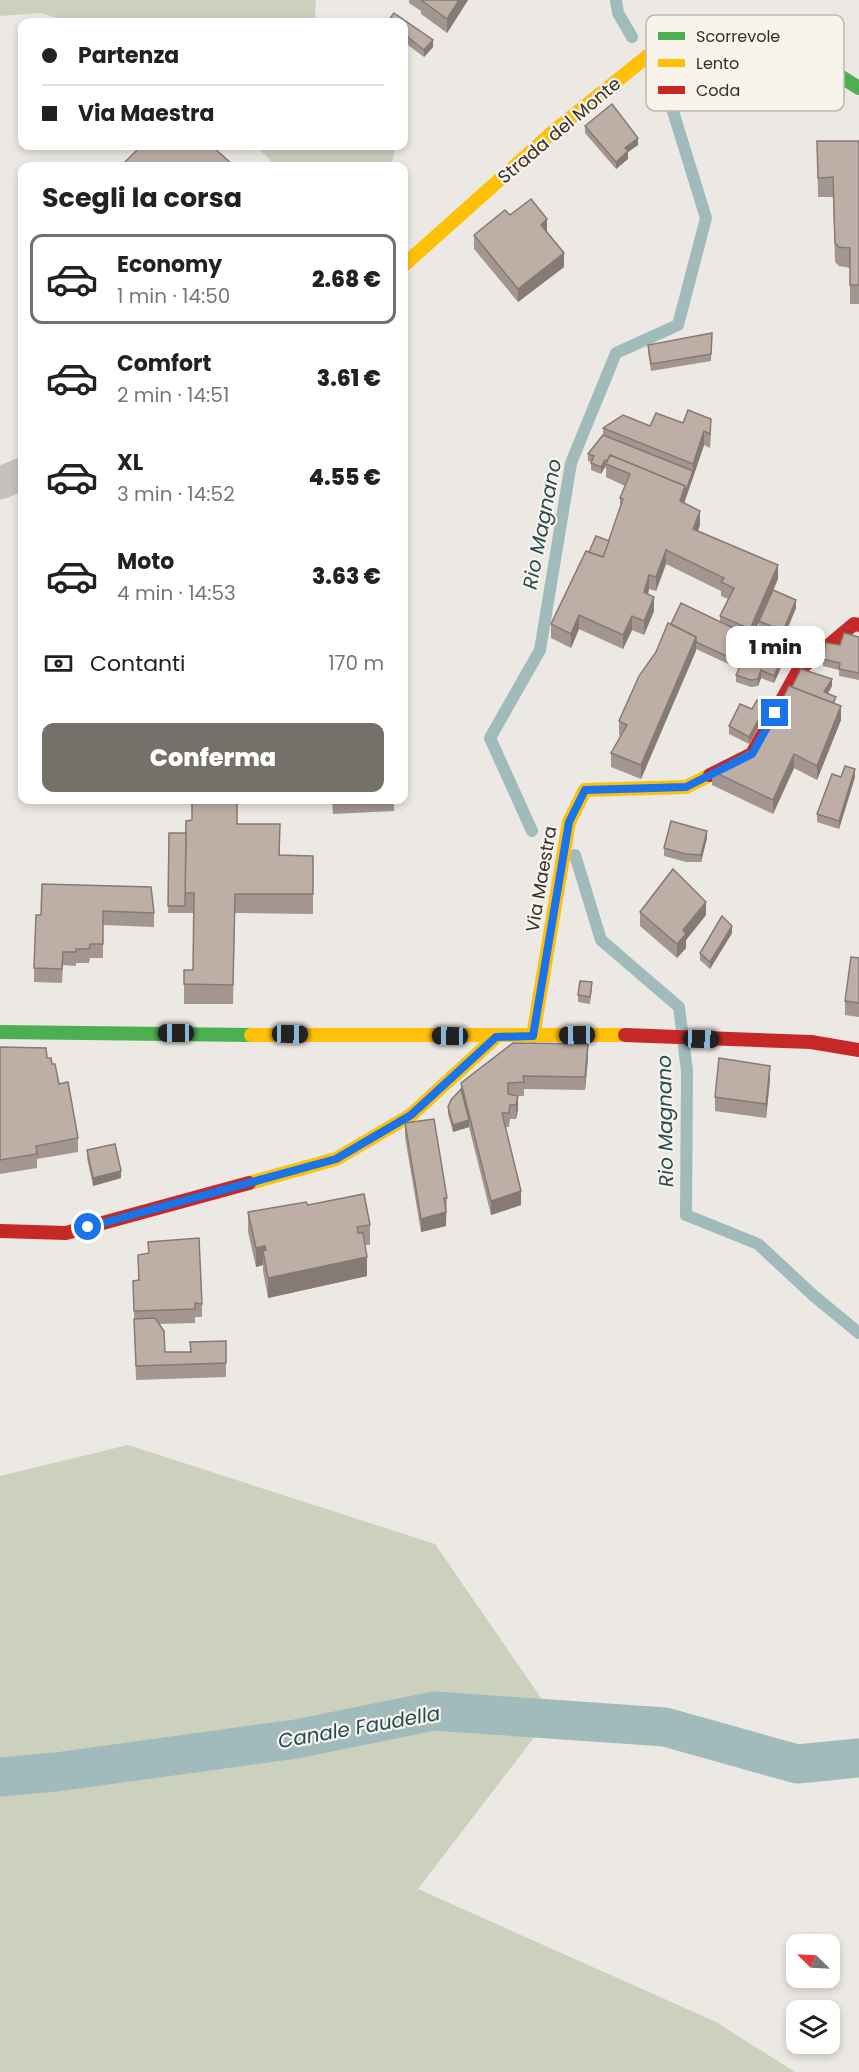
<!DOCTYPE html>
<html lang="it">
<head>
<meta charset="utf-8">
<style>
	:root { --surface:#fff; --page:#f2f2f2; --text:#222; --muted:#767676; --line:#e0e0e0; --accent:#76706b }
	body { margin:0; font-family:Poppins,sans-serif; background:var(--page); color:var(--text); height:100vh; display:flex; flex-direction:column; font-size:22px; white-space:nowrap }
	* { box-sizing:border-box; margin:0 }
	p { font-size:20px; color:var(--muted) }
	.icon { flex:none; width:33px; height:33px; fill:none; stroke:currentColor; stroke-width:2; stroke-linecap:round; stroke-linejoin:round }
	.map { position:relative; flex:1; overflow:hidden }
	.sheet { position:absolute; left:18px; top:162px; width:390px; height:642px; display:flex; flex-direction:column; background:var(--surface); border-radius:12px; box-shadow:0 3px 9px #0003 }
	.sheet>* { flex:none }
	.hud { position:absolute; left:18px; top:18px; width:390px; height:132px; border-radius:12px; box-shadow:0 3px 9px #0003; display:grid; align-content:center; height:132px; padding:0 24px; background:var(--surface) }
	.needle { width:39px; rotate:294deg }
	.buttons { position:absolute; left:786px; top:1934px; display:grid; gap:12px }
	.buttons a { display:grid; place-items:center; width:54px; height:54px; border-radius:12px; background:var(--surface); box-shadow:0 3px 9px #0003; font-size:30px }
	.end { position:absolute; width:27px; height:27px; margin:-14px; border:8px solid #1a73e8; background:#fff; box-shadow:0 0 0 3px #fff }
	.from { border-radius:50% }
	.bubble { position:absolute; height:42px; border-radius:12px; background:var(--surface); box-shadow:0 3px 9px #0003; font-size:20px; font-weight:800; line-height:42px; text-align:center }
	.car { position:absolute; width:18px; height:36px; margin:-18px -9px; border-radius:8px; box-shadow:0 0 4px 2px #0007; background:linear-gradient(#222 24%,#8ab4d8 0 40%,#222 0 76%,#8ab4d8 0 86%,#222 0) }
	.hud b { display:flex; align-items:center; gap:21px; height:57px; font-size:22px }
	.hud b+b { border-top:2px solid var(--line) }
	.hud i { width:15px; height:15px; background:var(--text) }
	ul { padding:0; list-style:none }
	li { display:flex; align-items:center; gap:18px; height:90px; margin:0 12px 9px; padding:0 12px; border:3px solid transparent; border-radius:12px }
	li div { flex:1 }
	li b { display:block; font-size:22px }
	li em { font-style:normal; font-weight:800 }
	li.selected { border-color:var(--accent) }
	li>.icon { width:54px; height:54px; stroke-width:1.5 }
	h2 { padding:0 24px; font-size:27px; line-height:72px }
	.pay { display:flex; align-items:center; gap:15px; height:66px; padding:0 24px; font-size:22px }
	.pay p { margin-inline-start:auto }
	.primary-button { display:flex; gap:12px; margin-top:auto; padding:12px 24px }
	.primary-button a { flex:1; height:69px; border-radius:12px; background:var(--accent); color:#fff; font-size:24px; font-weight:800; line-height:69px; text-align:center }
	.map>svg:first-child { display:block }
	.green { fill:#ccd1be }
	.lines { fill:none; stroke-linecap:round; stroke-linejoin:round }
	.stream { stroke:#a1babb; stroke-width:12 }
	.canal { stroke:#a1babb; stroke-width:39 }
	.street { stroke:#c5c1bc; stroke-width:33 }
	.fast { stroke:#4caf50; stroke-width:14 }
	.slow { stroke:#ffc107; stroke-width:14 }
	.jam { stroke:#c62828; stroke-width:14 }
	.wall { fill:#a3968f }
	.shaded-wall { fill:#857a74 }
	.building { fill:#beafa6; stroke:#857a74; stroke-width:1.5 }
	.route { stroke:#1a73e8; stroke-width:8 }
	.labels { text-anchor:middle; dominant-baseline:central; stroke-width:4.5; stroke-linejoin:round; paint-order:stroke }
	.street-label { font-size:18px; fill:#362f2a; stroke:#f8f3eb }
	.water-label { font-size:20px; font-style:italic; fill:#244d53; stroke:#f8f3eb }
	.key { fill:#f8f3eb; stroke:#beb8b1; stroke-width:1.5 }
	.key-label { font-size:16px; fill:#362f2a }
</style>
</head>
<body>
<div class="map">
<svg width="859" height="2072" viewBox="0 0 859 2072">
	<rect width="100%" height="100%" fill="#ece8e3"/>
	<g class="green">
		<path d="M0 0H316L315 22H70L41 13 0 16Z"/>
		<path d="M256 146H396L391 166H276Z"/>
		<path d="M128 1445 435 1544 552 1714 418 1889 716 2022 795 2072H0V1476Z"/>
	</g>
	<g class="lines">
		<g class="stream">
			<path d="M616 0 618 13 632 37"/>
			<path d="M532 831 490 738 540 650 571 463 616 353 678 325 706 218 663 79"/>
			<path d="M575 855 601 940 679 1007 687 1071 686 1215 758 1244 814 1296 859 1333"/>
		</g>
		<path class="canal" d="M0 1777 56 1772 296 1739 434 1711 665 1727 797 1764 859 1758"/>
		<path class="street" d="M0 483 22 474"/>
		<g class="fast">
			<path d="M786 42 859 88"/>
			<path d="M0 1032 251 1035"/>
		</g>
		<g class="slow">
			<path d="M404 265 554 131 669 39 731 24 773 34 786 42"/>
			<path d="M251 1035H625"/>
			<path d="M533 1036 569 822 585 790 686 787 710 775"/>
			<path d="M249 1183 336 1159 411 1115 496 1037"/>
		</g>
		<g class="jam">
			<path d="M710 775 752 754 798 671 854 624 859 625"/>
			<path d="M625 1035 811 1042 859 1050"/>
			<path d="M0 1231 66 1233 249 1183"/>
		</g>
	</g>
	<g class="wall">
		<path d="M409 0H468L447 33 421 14V11L409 3Z"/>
		<path d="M404 22 433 47 424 57 404 42Z"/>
		<path d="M585 126 638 145 628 152V159L616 169 585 133Z"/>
		<path d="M817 141H859V304H850V268L839 266 835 262 833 197H818Z"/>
		<path d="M510 215 547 233 564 267 518 302 474 249V235Z"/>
		<path d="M712 333 711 361 651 371 648 352V345Z"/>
		<path d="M656 413 711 433 710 448 704 445 693 478 684 503 700 525 698 531 778 579 773 590 796 608 783 639 759 628V622L752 637 754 644 783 663 774 683 761 678 758 686 751 687 736 682V675L739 669 696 649 641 779 611 767V753L621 736 619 735V721L671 624 720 622V616L728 599 721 596V591L666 564 656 591 649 589 648 594 654 611 644 635 632 630 623 649 579 629 571 648 551 638V624L589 552 609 541 620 508V498L625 486 606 477V468L605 467 601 474 591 470V462L588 461V454L603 435V428L650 426Z"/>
		<path d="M859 637V680L839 676V670L823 666V659L840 645Z"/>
		<path d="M832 686 828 694 836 704 841 720 817 780 794 768 773 814 712 785V771L759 746 792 687Z"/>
		<path d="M752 709 766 713 749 744 729 734V726Z"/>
		<path d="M841 777H855L839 829 817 822V814Z"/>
		<path d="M332 800H394V811L333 814Z"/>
		<path d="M237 824 280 844V855L313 856V914L235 913 233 1004H184V970H193L194 913H168L169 833H186Z"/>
		<path d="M707 838 701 862H686L664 856V848Z"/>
		<path d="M42 884 154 913V927L103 925V958H90L89 963H76V966L63 965 62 983 34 982V968L41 915Z"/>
		<path d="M640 912 706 915 686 940V948L677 958 640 926Z"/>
		<path d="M732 933 710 969 700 960V953Z"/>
		<path d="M859 958V1017L845 1015V1001Z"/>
		<path d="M592 989 590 1004 578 1002V995Z"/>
		<path d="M0 1047 47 1058 52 1064 78 1138V1152L37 1159V1168L0 1174Z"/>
		<path d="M588 1058 585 1090 524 1089V1096H517L518 1110 516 1119H510L509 1127H505L521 1205 491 1215 469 1127 453 1132 448 1114V1107L461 1089V1083Z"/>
		<path d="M770 1080 766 1118 715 1111V1097Z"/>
		<path d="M405 1123 447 1198 446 1226 421 1232 405 1137Z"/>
		<path d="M87 1150 121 1178 93 1186 87 1158Z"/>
		<path d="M308 1205 370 1225V1245H365L367 1276 268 1298 263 1271V1265L256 1267 248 1232V1212Z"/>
		<path d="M138 1255 202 1304V1317H195V1323L159 1324 165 1352H190V1342L226 1341V1377L136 1380 133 1281 138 1280Z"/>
	</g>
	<g class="shaded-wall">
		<path d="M459 0H468L447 33V19Z"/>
		<path d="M433 40V47L424 57V50Z"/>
		<path d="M638 138V145L628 152V159L616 169V162L625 148Z"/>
		<path d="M547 219V233L541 225Z"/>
		<path d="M564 253V267L518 302V289Z"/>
		<path d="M704 431V445L680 515V501L685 486 693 471V464Z"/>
		<path d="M605 460V467L601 474V467Z"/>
		<path d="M700 511V525L693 543V529Z"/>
		<path d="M666 550V564L656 591V577Z"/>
		<path d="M778 565V579L750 643V629Z"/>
		<path d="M649 575V589L644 606V592Z"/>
		<path d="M654 597V611L644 635V621Z"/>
		<path d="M796 600V608L783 639V631Z"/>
		<path d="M579 615V629L571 648V634Z"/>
		<path d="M632 616V630L623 649V635Z"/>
		<path d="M696 637V651L641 779V765Z"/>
		<path d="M783 656V663L774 683V676Z"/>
		<path d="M761 670V678L758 686V679Z"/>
		<path d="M832 679V686L824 699V692Z"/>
		<path d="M766 706V713L749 744V737Z"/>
		<path d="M841 706V720L817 780V766Z"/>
		<path d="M794 754V768L773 814V800Z"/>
		<path d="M855 769V777L839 829V821Z"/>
		<path d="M707 831V838L701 862V855Z"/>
		<path d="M706 902V915L686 940V948L677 958V944L683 930Z"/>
		<path d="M732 926V933L710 969V962Z"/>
		<path d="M588 1044V1058L585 1090V1077Z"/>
		<path d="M770 1066V1080L766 1118V1104Z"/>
		<path d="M518 1096V1110L516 1119V1105Z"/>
		<path d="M469 1120V1127L453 1132V1125Z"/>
		<path d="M121 1171V1178L93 1186V1178Z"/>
		<path d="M521 1191V1205L491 1215V1201Z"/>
		<path d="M446 1212V1226L421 1232V1219Z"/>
		<path d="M265 1246V1261L263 1251V1265L256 1267V1248Z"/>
		<path d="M367 1257V1276L268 1298V1278Z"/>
	</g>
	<g class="building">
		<path d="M421 0H459L447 19Z"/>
		<path d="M394 13 433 40 424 50 404 34V22H387Z"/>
		<path d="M612 104 638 138 625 148 628 151 616 162 585 126Z"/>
		<path d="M817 141H859V285H850V248L839 247 835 243 833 177 818 178Z"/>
		<path d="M141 146H212L234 166H124L122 165Z"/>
		<path d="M531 199 547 219 541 225 564 253 518 289 474 235 505 210 510 215Z"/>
		<path d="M712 333 711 354 651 364 648 345Z"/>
		<path d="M688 410 711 419 710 434 704 431 693 464 603 428 623 415 650 426 656 413 683 423Z"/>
		<path d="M603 435 693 471 685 493V486L610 455 607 461 605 460 601 467 591 463 594 456 588 454Z"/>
		<path d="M610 455 685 486 680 501 700 511 693 529 778 565 750 629 720 616 734 588 721 582 724 578 666 550 656 577 649 575 644 592 654 597 644 621 632 616 623 635 579 615 571 634 551 624 586 551 603 557 623 499 620 498 630 474 606 464Z"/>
		<path d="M596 536 609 541 603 557 589 552Z"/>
		<path d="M773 590 796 600 783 631 759 621Z"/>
		<path d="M681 603 754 638 752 643 783 656 774 676 761 670 758 679 751 680 736 675 742 663 696 642V637L671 624Z"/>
		<path d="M668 623 696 637 641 765 611 753 627 725 619 721 639 676 656 652Z"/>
		<path d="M844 633 859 637V673L839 669 840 663 823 659 826 643 840 645Z"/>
		<path d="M801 669 832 679 824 692 836 697 833 703 792 687Z"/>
		<path d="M789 686 841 706 817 766 794 754 773 800 712 771 759 746Z"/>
		<path d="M757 700 766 706 749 737 729 726 740 704 752 709Z"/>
		<path d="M845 766 855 769 839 821 817 814 832 774 841 777Z"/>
		<path d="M192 800H237V824H280L279 855 313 856V894H235L233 985 184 984V970H193L194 893H185L186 821 192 820Z"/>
		<path d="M671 821 707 831 701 855 686 854 664 848Z"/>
		<path d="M169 833H186L185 906H168Z"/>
		<path d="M673 869 706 902 683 930 686 934 677 944 640 912Z"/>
		<path d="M42 884 151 887 154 913 103 911V944H90L89 949H76V952H63L62 969 34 968 36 915H41Z"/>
		<path d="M722 916 732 926 710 962 700 953Z"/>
		<path d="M851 957 859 958V1003L845 1001Z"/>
		<path d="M580 981 592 982 590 997 578 995Z"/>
		<path d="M513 1043 588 1044 585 1077 523 1076 524 1082 508 1083V1094L518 1096 516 1105H510L509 1113H502L521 1191 491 1201 461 1083Z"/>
		<path d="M0 1047 46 1048 47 1058H51L52 1064H55L59 1084 68 1082 78 1138 36 1146 37 1154 0 1160Z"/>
		<path d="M719 1058 770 1066 766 1104 715 1097Z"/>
		<path d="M461 1089 469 1120 453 1125 448 1107 451 1100Z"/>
		<path d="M434 1119 447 1198H444L446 1212 421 1219 405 1123Z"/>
		<path d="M115 1144 121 1171 93 1178 87 1150Z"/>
		<path d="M364 1194 370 1225 357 1227 358 1233H363L367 1257 268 1278 263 1251 266 1250 265 1246 256 1248 248 1212 306 1202 308 1205Z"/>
		<path d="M199 1238 202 1304 195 1303V1309L134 1311 133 1281 139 1280 138 1255 149 1253 148 1242Z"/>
		<path d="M155 1318 164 1331 165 1352H191L190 1342 226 1341V1363L136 1366 134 1319Z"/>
	</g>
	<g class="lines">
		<path class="route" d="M88 1227 336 1159 411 1115 496 1037 533 1036 569 822 585 790 686 787 752 754 775 713"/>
	</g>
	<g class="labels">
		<g class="street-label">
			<text transform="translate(559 130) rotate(-40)">Strada del Monte</text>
			<text transform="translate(541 879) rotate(-80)">Via Maestra</text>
		</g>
		<g class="water-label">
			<text transform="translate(542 524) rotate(-79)">Rio Magnano</text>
			<text transform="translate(665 1121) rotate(-91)">Rio Magnano</text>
			<text transform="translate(359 1727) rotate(-10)">Canale Faudella</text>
		</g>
	</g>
	<rect x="646" y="15" width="198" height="96" rx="9" class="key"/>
	<rect x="658" y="32" width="27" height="8" fill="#4caf50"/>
	<rect x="658" y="59" width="27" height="8" fill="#ffc107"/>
	<rect x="658" y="86" width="27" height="8" fill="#c62828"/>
	<g class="key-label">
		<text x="696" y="42">Scorrevole</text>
		<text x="696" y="69">Lento</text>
		<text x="696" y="96">Coda</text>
	</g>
</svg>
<div class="buttons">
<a><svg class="needle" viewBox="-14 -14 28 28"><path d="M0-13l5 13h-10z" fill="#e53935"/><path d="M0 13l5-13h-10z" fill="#767676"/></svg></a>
<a><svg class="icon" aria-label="layers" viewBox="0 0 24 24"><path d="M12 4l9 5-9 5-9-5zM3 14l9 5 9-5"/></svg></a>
</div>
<i class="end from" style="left:88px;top:1227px"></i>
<i class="end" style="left:775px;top:713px"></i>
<div class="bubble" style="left:726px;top:626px;width:99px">1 min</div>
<i class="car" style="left:176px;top:1033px;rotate:270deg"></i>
<i class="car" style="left:290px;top:1034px;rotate:91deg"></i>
<i class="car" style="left:577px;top:1035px;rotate:269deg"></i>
<i class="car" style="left:450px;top:1036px;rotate:271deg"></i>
<i class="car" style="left:701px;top:1039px;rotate:92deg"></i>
<div class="hud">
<b><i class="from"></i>Partenza</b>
<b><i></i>Via Maestra</b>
</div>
<section class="sheet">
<h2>Scegli la corsa</h2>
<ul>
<li class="selected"><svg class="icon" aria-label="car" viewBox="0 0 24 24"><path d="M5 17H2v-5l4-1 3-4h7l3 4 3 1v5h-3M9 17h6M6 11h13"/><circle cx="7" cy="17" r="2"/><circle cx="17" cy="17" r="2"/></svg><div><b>Economy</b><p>1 min · 14:50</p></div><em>2.68 €</em></li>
<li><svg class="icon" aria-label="car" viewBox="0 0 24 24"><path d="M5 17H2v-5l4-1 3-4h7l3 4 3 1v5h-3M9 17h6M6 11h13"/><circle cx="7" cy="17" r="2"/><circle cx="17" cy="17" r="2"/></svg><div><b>Comfort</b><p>2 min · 14:51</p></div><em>3.61 €</em></li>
<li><svg class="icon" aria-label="car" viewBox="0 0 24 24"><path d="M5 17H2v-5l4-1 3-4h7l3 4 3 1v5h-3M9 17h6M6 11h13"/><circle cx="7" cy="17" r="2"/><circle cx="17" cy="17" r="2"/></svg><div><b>XL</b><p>3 min · 14:52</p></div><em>4.55 €</em></li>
<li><svg class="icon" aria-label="car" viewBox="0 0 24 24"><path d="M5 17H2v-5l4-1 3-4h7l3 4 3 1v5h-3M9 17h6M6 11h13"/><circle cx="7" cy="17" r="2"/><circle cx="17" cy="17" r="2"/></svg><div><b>Moto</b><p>4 min · 14:53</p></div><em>3.63 €</em></li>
</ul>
<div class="pay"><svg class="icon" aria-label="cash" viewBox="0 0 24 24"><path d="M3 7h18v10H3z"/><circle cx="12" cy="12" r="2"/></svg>Contanti<p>170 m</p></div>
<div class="primary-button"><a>Conferma</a></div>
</section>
</div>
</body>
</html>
